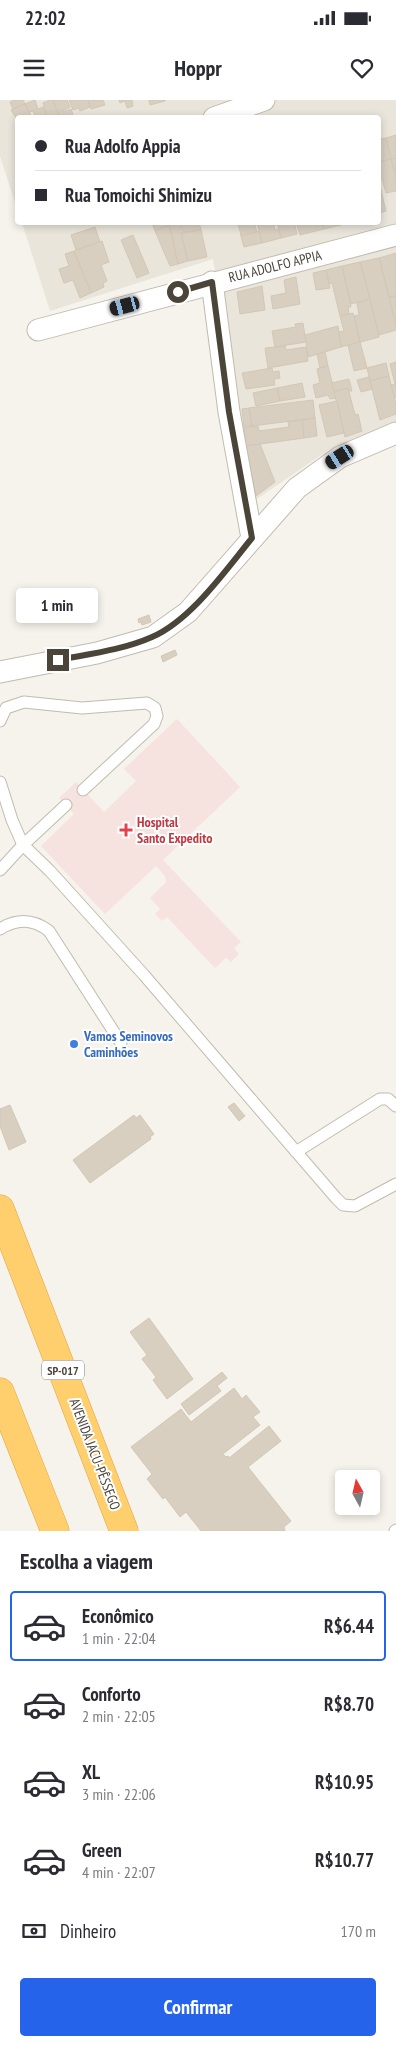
<!DOCTYPE html>
<html lang="pt">
<head>
<meta charset="utf-8">
<style>
	:root { --surface:#fff; --page:#f2f2f3; --text:#2b2b33; --muted:#7c7c81; --line:#e1e1e2; --accent:#2563eb }
	body { margin:0; font-family:"PT Sans Narrow",sans-serif; background:var(--page); color:var(--text); height:100vh; display:flex; flex-direction:column; font-size:19px; white-space:nowrap }
	* { box-sizing:border-box; margin:0 }
	p { font-size:16px; color:var(--muted) }
	.icon { flex:none; width:28px; height:28px; fill:none; stroke:currentColor; stroke-width:2; stroke-linecap:round; stroke-linejoin:round }
	.map { position:relative; height:1431px; overflow:hidden }
	.details { display:flex; flex-direction:column; background:var(--surface); flex:1 }
	.details>* { flex:none }
	.top-card { position:absolute; left:15px; top:15px; width:366px; height:110px; border-radius:5px; box-shadow:0 2px 8px #0003; display:grid; align-content:center; height:110px; padding:0 20px; background:var(--surface) }
	.needle { width:32px; rotate:352deg }
	.controls { position:absolute; left:335px; top:1370px; display:grid; gap:10px }
	.controls a { display:grid; place-items:center; width:45px; height:45px; border-radius:5px; background:var(--surface); box-shadow:0 2px 8px #0003; font-size:25px }
	.end { position:absolute; width:22px; height:22px; margin:-11px; border:6px solid #4b4439; background:#fff; box-shadow:0 0 0 2px #fff }
	.from { border-radius:50% }
	.bubble { position:absolute; height:35px; border-radius:5px; background:var(--surface); box-shadow:0 2px 8px #0003; font-size:16px; font-weight:800; line-height:35px; text-align:center }
	.car { position:absolute; width:15px; height:30px; margin:-15px -8px; border-radius:6px; box-shadow:0 0 4px 1px #0007; background:linear-gradient(#222 24%,#8ab4d8 0 40%,#222 0 76%,#8ab4d8 0 86%,#222 0) }
	.top-card b { display:flex; align-items:center; gap:18px; height:48px; font-size:19px }
	.top-card b+b { border-top:1px solid var(--line) }
	.top-card i { width:12px; height:12px; background:var(--text) }
	ul { padding:0; list-style:none }
	li { display:flex; align-items:center; gap:15px; height:70px; margin:0 10px 8px; padding:0 10px; border:2px solid transparent; border-radius:5px }
	li div { flex:1 }
	li b { display:block; font-size:19px }
	li em { font-style:normal; font-weight:800 }
	li.on { border-color:var(--accent) }
	li>.icon { width:45px; height:45px; stroke-width:1.5 }
	h2 { padding:0 20px; font-size:22px; line-height:60px }
	.pay { display:flex; align-items:center; gap:12px; height:55px; padding:0 20px; font-size:19px }
	.pay p { margin-inline-start:auto }
	.button { display:flex; gap:10px; margin-top:auto; padding:10px 20px }
	.button a { flex:1; height:58px; border-radius:5px; background:var(--accent); color:#fff; font-size:20px; font-weight:800; line-height:58px; text-align:center }
	.status { display:flex; justify-content:space-between; align-items:center; height:35px; padding:0 25px; background:var(--surface); direction:ltr }
	.status svg { height:14px; fill:currentColor }
	header { display:flex; justify-content:space-between; align-items:center; height:65px; padding:0 20px; background:var(--surface); font-size:22px; font-weight:800 }
	.map>svg:first-child { display:block }
	.residential { fill:#eae5da }
	.medical { fill:#f6e3e0 }
	.building { fill:#d8cfc1; stroke:#d3c7b4 }
	.lines { fill:none; stroke-linecap:round; stroke-linejoin:round }
	.lane-casing { stroke:#c2bbae; stroke-width:13 }
	.street-casing { stroke:#c2bbae; stroke-width:23 }
	.highway-casing { stroke:#e0a43c; stroke-width:29 }
	.lane { stroke:#fff; stroke-width:11 }
	.street { stroke:#fff; stroke-width:21 }
	.highway { stroke:#ffcf6e; stroke-width:28 }
	.route { stroke:#4b4439; stroke-width:6 }
	.health-dot { fill:#e0444e; stroke:#fff; stroke-width:2 }
	.shop-dot { fill:#3f7fe0; stroke:#fff; stroke-width:2 }
	.labels { text-anchor:middle; dominant-baseline:central; stroke-width:4; stroke-linejoin:round; paint-order:stroke }
	.shield { fill:#fff; stroke:#817c74; stroke-width:1 }
	.shield-label { font-size:12px; font-weight:bold; fill:#4b4439 }
	.street-label { font-size:14px; fill:#4b4439; stroke:#fff }
	.health-label { font-size:14px; font-weight:bold; fill:#be3a42; stroke:#fff; text-anchor:start }
	.shop-label { font-size:14px; font-weight:bold; fill:#366cbe; stroke:#fff; text-anchor:start }
</style>
</head>
<body>
<div class="status"><b>22:02</b><svg viewBox="0 0 49 12"><path d="M0 12V9h3v3zM5 12V6h3v6zM10 12V3h3v9zM15 12V0h3v12zM26 1h20v11H26zM47 4h2v5h-2z"/></svg></div>
<header><svg class="icon" aria-label="menu" viewBox="0 0 24 24"><path d="M4 6h16M4 12h16M4 18h16"/></svg>Hoppr<svg class="icon" aria-label="heart" viewBox="0 0 24 24"><path d="M12 20l-8-8c-3-5 5-10 8-4 3-6 11-1 8 4z"/></svg></header>
<div class="map">
<svg width="396" height="1431" viewBox="0 0 396 1431">
	<rect width="100%" height="100%" fill="#f6f3ec"/>
	<path class="residential" d="M0 0H396V327L330 349 254 401 213 159 50 211 22 123 379 122V18H18L17 109 0 56Z"/>
	<path class="medical" d="M177 619 240 687 163 760 241 842 234 848 239 854 231 862 226 858 215 868 167 817 162 821 155 814 160 809 150 798 166 782 165 776 156 766 105 814 41 746 74 714 59 698 76 682 104 712 136 681 124 669Z"/>
	<g class="building">
		<path d="M14 0H23L25 4 13 9 10 2Z"/>
		<path d="M35 0 38 9 43 7 47 18H36L33 11 29 12 25 4Z"/>
		<path d="M50 0H53L60 18H47L43 3Z"/>
		<path d="M53 0H67L70 7 62 11 63 12 71 9 74 18H60Z"/>
		<path d="M69 0H88L90 7 80 11 79 8 73 10Z"/>
		<path d="M88 0H103L105 5 91 9Z"/>
		<path d="M119 0H132L133 6 127 8 125 1 120 3Z"/>
		<path d="M149 0H165V1L150 5Z"/>
		<path d="M25 4 32 18H18V21L11 10Z"/>
		<path d="M396 35V58L391 59 386 38Z"/>
		<path d="M386 38 391 59 379 62V39Z"/>
		<path d="M396 58V77L391 59Z"/>
		<path d="M391 59 396 77V91L386 93 382 79 379 80V76L381 75 379 62Z"/>
		<path d="M379 82 386 111 379 113Z"/>
		<path d="M152 122H168L169 125 155 131Z"/>
		<path d="M169 122H179L188 161 178 164Z"/>
		<path d="M180 122H199L201 130 183 132Z"/>
		<path d="M238 122H254L257 132 241 136Z"/>
		<path d="M257 122H273L275 130 279 129 281 138 262 143Z"/>
		<path d="M277 122H294L297 134 281 138Z"/>
		<path d="M296 122 322 123 324 129 300 135Z"/>
		<path d="M322 122H349V123L324 129Z"/>
		<path d="M169 125 178 164 170 166 155 131Z"/>
		<path d="M95 127 100 142 76 150 71 135Z"/>
		<path d="M201 130 207 157 188 161 181 133Z"/>
		<path d="M259 131 262 143 244 147 241 136Z"/>
		<path d="M133 135 149 173 137 178 121 140Z"/>
		<path d="M102 141 109 162 101 165 107 181 103 183 104 187 91 193 74 151Z"/>
		<path d="M74 151 91 193 80 198 73 180 64 183 59 169 69 166 65 154Z"/>
		<path d="M396 153V196L389 197 379 158Z"/>
		<path d="M379 158 396 225V230L379 235 360 162Z"/>
		<path d="M360 162 370 199 351 204 342 166Z"/>
		<path d="M342 166 351 207H348L349 214 340 216 332 183 329 184 326 170Z"/>
		<path d="M326 170 330 188 316 190 313 173Z"/>
		<path d="M296 177 300 204 273 209 271 196 286 193 284 180Z"/>
		<path d="M262 186 265 210 240 214 237 192Z"/>
		<path d="M396 196V225L389 197Z"/>
		<path d="M370 199 379 237 360 242 354 216 359 215 357 203Z"/>
		<path d="M353 213 360 242 341 247 339 232 344 231 340 216Z"/>
		<path d="M303 223 306 242 275 247 272 231 296 227 295 224Z"/>
		<path d="M338 226 341 247 308 257 305 235Z"/>
		<path d="M360 242 367 268 354 271 348 245Z"/>
		<path d="M285 246 286 250 306 247 308 261 268 268 265 248Z"/>
		<path d="M325 252 328 266 320 268 317 254Z"/>
		<path d="M396 262V298H394L391 285 395 284 390 264Z"/>
		<path d="M386 263 389 276 370 281 367 268Z"/>
		<path d="M328 266 336 298 330 299 328 295 316 298 313 285 320 283 317 269Z"/>
		<path d="M272 268 273 272 279 271 280 278 274 279 275 285 246 289 242 273Z"/>
		<path d="M389 276 396 305V314L380 320 370 281Z"/>
		<path d="M369 277 372 289 361 292 357 280Z"/>
		<path d="M349 279 352 291H349L348 288 334 292 332 283Z"/>
		<path d="M302 283 305 297 280 301 277 288Z"/>
		<path d="M277 288 280 301 256 306 253 293Z"/>
		<path d="M348 288 355 315 358 314 362 331 345 337 334 292Z"/>
		<path d="M313 300 315 318 252 326 249 308Z"/>
		<path d="M337 301 344 333 327 337 319 305Z"/>
		<path d="M249 308 252 326 244 327 242 309Z"/>
		<path d="M315 318 317 336 304 338 302 320Z"/>
		<path d="M302 320 304 338 246 346 244 327 258 326 259 331 289 327 288 322Z"/>
		<path d="M260 344 275 382 256 396 246 346Z"/>
		<path d="M149 515 151 522 142 525 141 522 139 523 138 519Z"/>
		<path d="M175 550 177 555 163 562 161 556Z"/>
		<path d="M234 1003 245 1016 239 1021 228 1007Z"/>
		<path d="M10 1005 26 1042 9 1050 0 1026V1009Z"/>
		<path d="M134 1015 136 1018 140 1015 154 1034 150 1037 151 1039 90 1083 73 1060Z"/>
		<path d="M149 1218 193 1279 167 1299 153 1280 156 1277 142 1259 147 1255 130 1232Z"/>
		<path d="M222 1272 227 1278 217 1286 221 1291 189 1315 181 1304Z"/>
		<path d="M234 1288 242 1299 246 1295 260 1312 253 1317 260 1325 223 1354 226 1357 228 1356 229 1358 269 1326 281 1341 248 1367 291 1421 284 1427 285 1431H201L186 1412 180 1417 165 1397 163 1399 147 1379 152 1374 131 1347 181 1309 191 1322Z"/>
	</g>
	<g class="lines">
		<g class="lane-casing">
			<g id="lane">
				<path d="M0 621 6 608 24 602 82 608 147 603 155 608 157 616 154 624 83 690"/>
				<path d="M0 682 12 720 23 745 50 771 144 875 336 1098 343 1105 355 1106 396 1084"/>
				<path d="M0 770 23 745 66 705"/>
				<path d="M0 829C18 818 33 819 49 831L121 943"/>
				<path d="M296 1052 380 999H388L396 1006"/>
				<path d="M395 1431 396 1430"/>
			</g>
		</g>
		<g class="street-casing">
			<g id="street">
				<path d="M214 18 264 0"/>
				<path d="M212 182 229 312 252 438"/>
				<path d="M38 230 396 135"/>
				<path d="M0 572 97 553 153 537 188 512 297 388 340 357 396 333"/>
			</g>
		</g>
		<g class="highway-casing">
			<g id="highway">
				<path d="M0 1109 124 1431"/>
				<path d="M0 1292 55 1431"/>
			</g>
		</g>
		<use href="#lane" class="lane"/>
		<use href="#street" class="street"/>
		<use href="#highway" class="highway"/>
	</g>
	<g class="lines">
		<path class="route" d="M58 560C89 554 123 550 152 537 191 520 225 471 252 438L229 312 212 182 178 192"/>
	</g>
	<path class="health-dot" d="M123.5 722.5h5v5h5v5h-5v5h-5v-5h-5v-5h5z"/>
	<circle class="shop-dot" cx="74" cy="944" r="5"/>
	<g class="labels">
		<rect class="shield" x="42" y="1260.5" width="42" height="19" rx="4"/>
		<g class="shield-label">
			<text x="63" y="1270">SP-017</text>
		</g>
		<g class="street-label">
			<text transform="translate(275 166) rotate(-14)">RUA ADOLFO APPIA</text>
			<text transform="translate(95 1354) rotate(69)">AVENIDA JACU-PÊSSEGO</text>
		</g>
		<g class="health-label">
			<text x="137" y="722">Hospital<tspan x="137" dy="16">Santo Expedito</tspan></text>
		</g>
		<g class="shop-label">
			<text x="84" y="936">Vamos Seminovos<tspan x="84" dy="16">Caminhões</tspan></text>
		</g>
	</g>
</svg>
<div class="controls">
<a><svg class="needle" viewBox="-14 -14 28 28"><path d="M0-13l5 13h-10z" fill="#e53935"/><path d="M0 13l5-13h-10z" fill="#7c7c81"/></svg></a>
</div>
<i class="end from" style="left:178px;top:192px"></i>
<i class="end" style="left:58px;top:560px"></i>
<div class="bubble" style="left:16px;top:488px;width:82px">1 min</div>
<i class="car" style="left:125px;top:206px;rotate:255deg"></i>
<i class="car" style="left:340px;top:357px;rotate:237deg"></i>
<div class="top-card">
<b><i class="from"></i>Rua Adolfo Appia</b>
<b><i></i>Rua Tomoichi Shimizu</b>
</div>
</div>
<section class="details">
<h2>Escolha a viagem</h2>
<ul>
<li class="on"><svg class="icon" aria-label="car" viewBox="0 0 24 24"><path d="M5 17H2v-5l4-1 3-4h7l3 4 3 1v5h-3M9 17h6M6 11h13"/><circle cx="7" cy="17" r="2"/><circle cx="17" cy="17" r="2"/></svg><div><b>Econômico</b><p>1 min · 22:04</p></div><em>R$6.44</em></li>
<li><svg class="icon" aria-label="car" viewBox="0 0 24 24"><path d="M5 17H2v-5l4-1 3-4h7l3 4 3 1v5h-3M9 17h6M6 11h13"/><circle cx="7" cy="17" r="2"/><circle cx="17" cy="17" r="2"/></svg><div><b>Conforto</b><p>2 min · 22:05</p></div><em>R$8.70</em></li>
<li><svg class="icon" aria-label="car" viewBox="0 0 24 24"><path d="M5 17H2v-5l4-1 3-4h7l3 4 3 1v5h-3M9 17h6M6 11h13"/><circle cx="7" cy="17" r="2"/><circle cx="17" cy="17" r="2"/></svg><div><b>XL</b><p>3 min · 22:06</p></div><em>R$10.95</em></li>
<li><svg class="icon" aria-label="car" viewBox="0 0 24 24"><path d="M5 17H2v-5l4-1 3-4h7l3 4 3 1v5h-3M9 17h6M6 11h13"/><circle cx="7" cy="17" r="2"/><circle cx="17" cy="17" r="2"/></svg><div><b>Green</b><p>4 min · 22:07</p></div><em>R$10.77</em></li>
</ul>
<div class="pay"><svg class="icon" aria-label="cash" viewBox="0 0 24 24"><path d="M3 7h18v10H3z"/><circle cx="12" cy="12" r="2"/></svg>Dinheiro<p>170 m</p></div>
<div class="button"><a>Confirmar</a></div>
</section>
</body>
</html>
